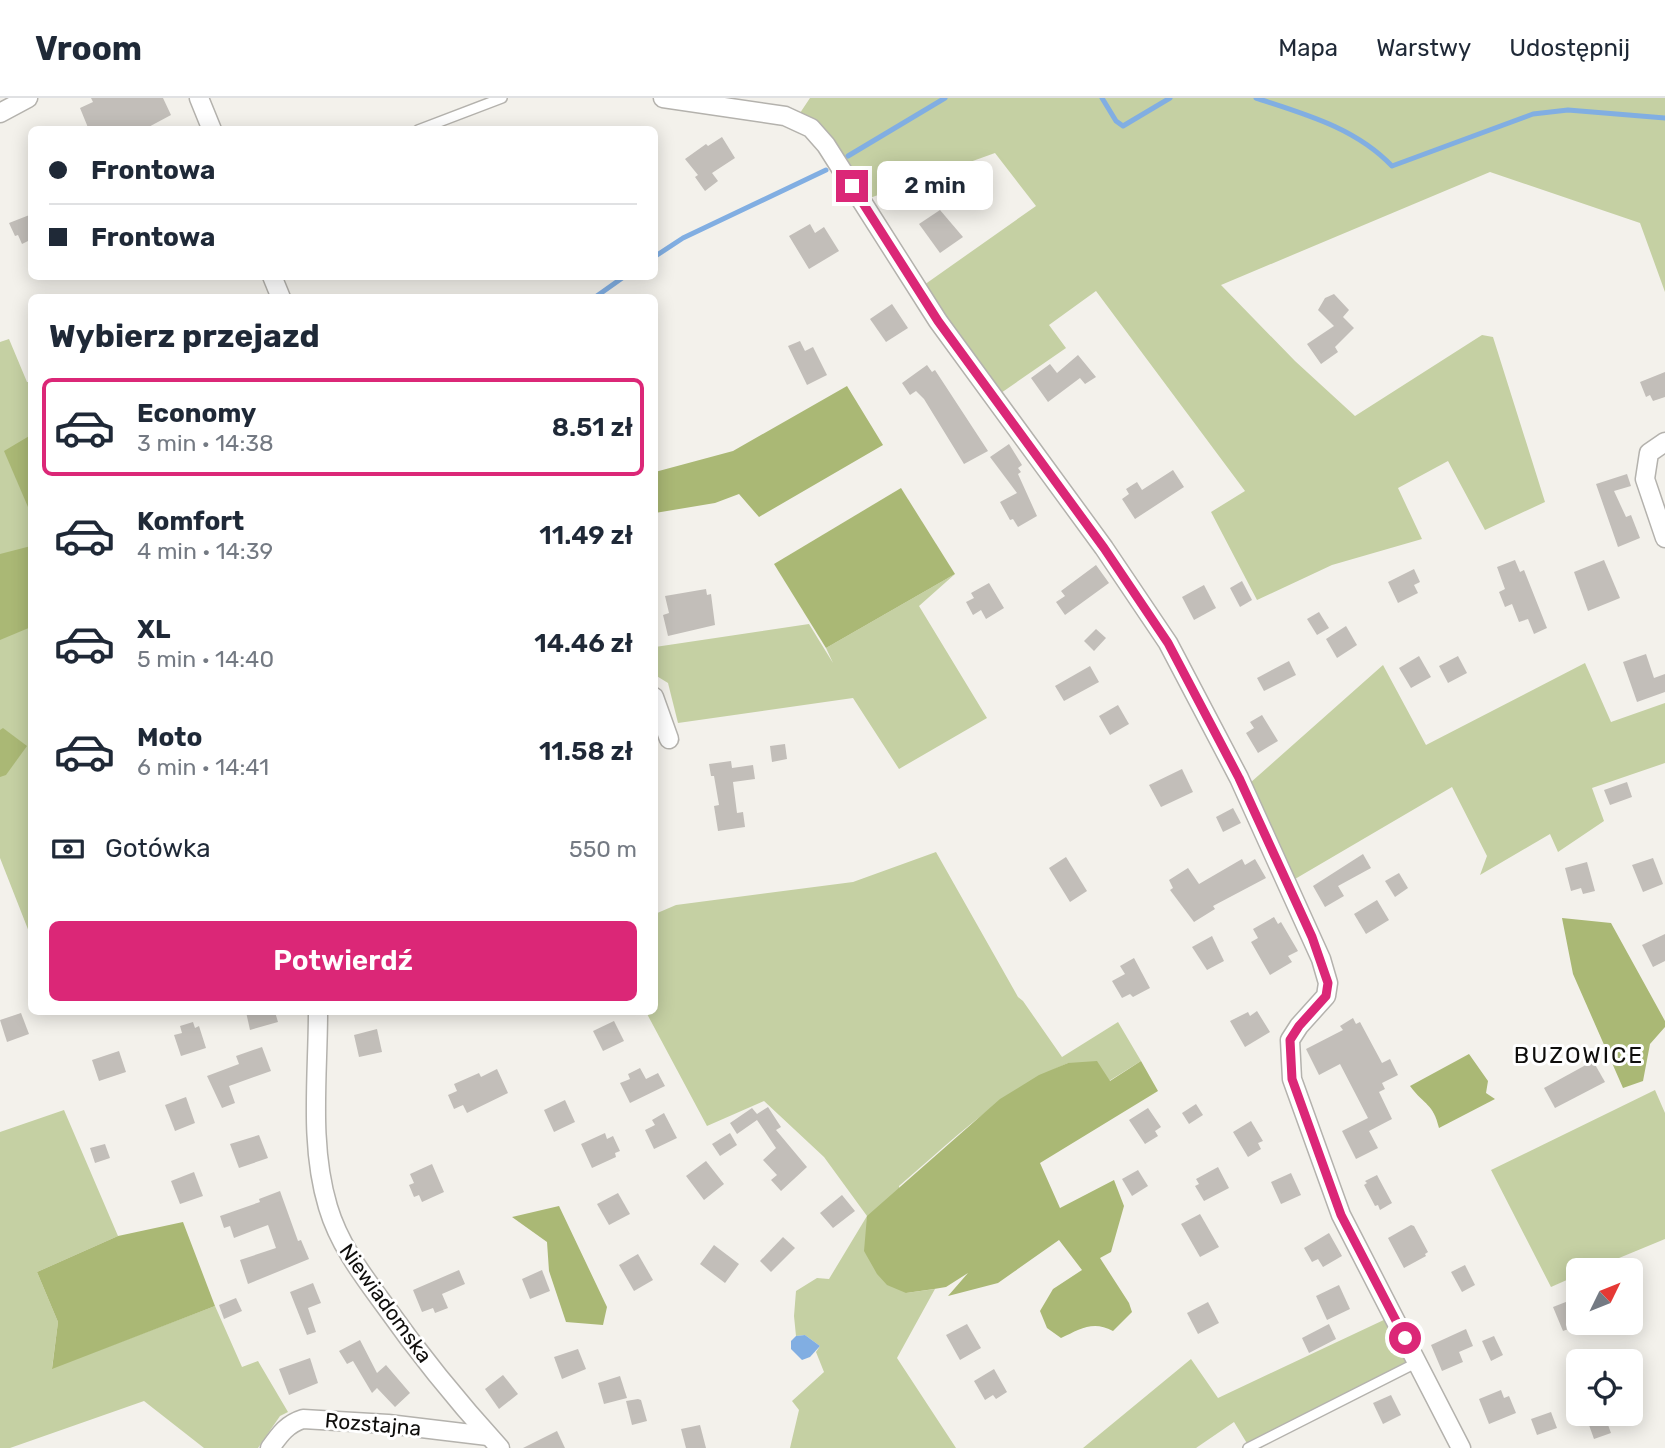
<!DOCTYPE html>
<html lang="pl">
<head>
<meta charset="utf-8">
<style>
	:root { --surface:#fff; --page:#f6f6f7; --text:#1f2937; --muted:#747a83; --line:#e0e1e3; --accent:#db2777 }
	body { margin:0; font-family:Rubik,sans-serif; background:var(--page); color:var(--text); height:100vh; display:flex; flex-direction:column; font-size:26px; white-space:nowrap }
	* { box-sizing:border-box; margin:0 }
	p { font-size:23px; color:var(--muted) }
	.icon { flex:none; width:38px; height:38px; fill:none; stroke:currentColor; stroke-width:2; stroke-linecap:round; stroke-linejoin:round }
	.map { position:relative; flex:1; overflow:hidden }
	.sheet { position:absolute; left:28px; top:196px; width:630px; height:721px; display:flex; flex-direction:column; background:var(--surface); border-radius:10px; box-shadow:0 4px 18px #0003 }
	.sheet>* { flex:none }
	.hud { position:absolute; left:28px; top:28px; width:630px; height:154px; border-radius:10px; box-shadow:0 4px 18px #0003; display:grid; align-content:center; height:154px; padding:0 21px; background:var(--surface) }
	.needle { width:46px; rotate:47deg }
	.fabs { position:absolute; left:1566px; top:1160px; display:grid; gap:14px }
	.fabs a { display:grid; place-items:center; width:77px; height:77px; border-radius:10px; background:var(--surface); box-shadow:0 4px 18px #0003; font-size:35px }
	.end { position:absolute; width:32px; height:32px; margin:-16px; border:9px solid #db2777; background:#fff; box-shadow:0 0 0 4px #fff }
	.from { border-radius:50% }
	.bubble { position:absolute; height:49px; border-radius:10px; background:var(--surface); box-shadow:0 4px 18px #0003; font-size:23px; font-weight:600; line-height:49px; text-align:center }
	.hud b { display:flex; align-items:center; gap:24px; height:66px; font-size:26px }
	.hud b+b { border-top:2px solid var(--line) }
	.hud i { width:18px; height:18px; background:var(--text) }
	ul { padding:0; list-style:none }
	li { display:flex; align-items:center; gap:21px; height:98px; margin:0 14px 10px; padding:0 7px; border:4px solid transparent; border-radius:10px }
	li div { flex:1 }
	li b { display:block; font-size:26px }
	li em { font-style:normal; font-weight:600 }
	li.active { border-color:var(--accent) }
	li>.icon { width:63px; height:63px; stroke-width:1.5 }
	h2 { padding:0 21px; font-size:32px; line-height:84px }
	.pay { display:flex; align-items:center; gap:18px; height:77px; padding:0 21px; font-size:26px }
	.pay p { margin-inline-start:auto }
	.cta { display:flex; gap:14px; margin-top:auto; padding:14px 21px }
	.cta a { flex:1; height:80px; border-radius:10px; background:var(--accent); color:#fff; font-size:28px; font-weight:600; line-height:80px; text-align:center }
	header { display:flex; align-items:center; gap:42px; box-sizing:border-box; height:98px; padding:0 35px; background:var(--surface); border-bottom:2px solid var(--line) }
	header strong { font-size:33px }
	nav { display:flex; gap:38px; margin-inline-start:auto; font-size:24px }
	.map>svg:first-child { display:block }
	.green { fill:#c5d0a3 }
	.forest { fill:#aab875 }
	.water { fill:#81aee2 }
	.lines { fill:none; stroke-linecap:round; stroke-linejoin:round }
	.stream { stroke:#81aee2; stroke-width:5 }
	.building { fill:#c2beb9 }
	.lane-casing { stroke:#b4b2ad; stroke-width:12 }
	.street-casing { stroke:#b4b2ad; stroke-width:21 }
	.lane { stroke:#fff; stroke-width:9 }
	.street { stroke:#fff; stroke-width:18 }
	.route { stroke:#db2777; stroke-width:9 }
	.labels { text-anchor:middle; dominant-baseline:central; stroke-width:6; stroke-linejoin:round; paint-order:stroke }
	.street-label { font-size:21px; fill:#0f0e0c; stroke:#fff }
	.neighbourhood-label { font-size:23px; letter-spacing:2px; fill:#0f0e0c; stroke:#fff }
</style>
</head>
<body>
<header>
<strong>Vroom</strong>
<nav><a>Mapa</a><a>Warstwy</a><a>Udostępnij</a></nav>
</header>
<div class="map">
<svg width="1665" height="1350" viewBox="0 0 1665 1350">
	<rect width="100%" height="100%" fill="#f3f1eb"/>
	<g class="green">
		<path d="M810 0H1665V194L1640 125 1490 74 1221 187 1295 263 1355 318 1482 237 1493 239 1545 404 1485 432 1448 363 1398 390 1422 441 1332 467 1257 502 1211 414 1245 393 1096 193 1049 227 1066 250 1001 295 924 187 1036 108 995 55 867 101C851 66 833 37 800 15Z"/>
		<path d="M9 241 27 284H31V839L0 760V244Z"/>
		<path d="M955 476 919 508 987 620 899 671 853 600 678 625 668 585 655 577V549L809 526 833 565 826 550Z"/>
		<path d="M1585 565 1611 624 1665 605V665L1592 690 1604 723 1558 754 1550 736 1480 777 1487 758 1452 689 1295 781 1250 685 1383 567 1426 647Z"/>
		<path d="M936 754 1018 899 1023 903 1062 959 1118 924 1141 963 1109 983 1068 965C1000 994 954 1041 899 1088L906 1195 935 1191 897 1260 956 1350H790L799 1312 792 1303 824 1274 816 1254 820 1248 805 1237 796 1238 794 1218 796 1193 817 1180 829 1181 867 1118 824 1059 764 1003 707 1028 646 914H654L655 816 676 807 853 784Z"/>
		<path d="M1655 992 1665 1015V1141L1590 1172H1578V1177L1551 1189 1491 1072Z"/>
		<path d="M64 1012 118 1138 37 1174 58 1224 52 1270 215 1208 242 1269 258 1263 288 1314 280 1318 258 1350H204L144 1303 10 1350H0V1034Z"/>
		<path d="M1388 1220 1408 1263 1248 1347 1234 1324 1196 1350H1083L1191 1261 1218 1300Z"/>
	</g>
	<g class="forest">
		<path d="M847 288 883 347 759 419 739 396 715 405 655 415V374L733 353Z"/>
		<path d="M31 337V416L4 353Z"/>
		<path d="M901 390 955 476 826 550 774 466Z"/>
		<path d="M31 448V529L0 542V456Z"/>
		<path d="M3 630 27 648 6 677 0 679V632Z"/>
		<path d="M1562 820 1611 825 1665 923V929L1650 946 1643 983 1623 990 1573 876Z"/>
		<path d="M1469 956 1488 983 1486 995 1495 1001 1439 1030C1433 1005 1425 1008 1410 988Z"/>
		<path d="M1097 963 1110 983 1141 963 1158 993 1040 1065 1060 1110 1114 1082 1124 1108 1111 1154 1100 1160 1129 1205 1132 1214 1113 1233C1093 1222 1080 1231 1061 1240L1047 1230 1040 1213 1053 1191 1082 1172 1059 1142 998 1185 948 1198 968 1175 946 1189 934 1191 906 1195 887 1187 877 1176 864 1153 867 1118 1000 1001 1039 977 1068 965Z"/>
		<path d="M559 1108 607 1209 603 1227 566 1224 549 1173 547 1144 512 1119Z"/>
		<path d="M183 1124 215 1208 52 1271 58 1224 37 1174 118 1138Z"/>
	</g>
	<path class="water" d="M805 1237 820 1248 810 1259 802 1262 791 1251V1243L796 1238Z"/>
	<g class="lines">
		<g class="stream">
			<path d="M1102 0 1116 23 1123 28 1170 0"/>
			<path d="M1256 0C1305 16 1356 30 1392 68L1533 16 1568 12 1665 20"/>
			<path d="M848 58 945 0"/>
			<path d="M654 159 683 140 826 72"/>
			<path d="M594 200 625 178"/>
		</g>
	</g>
	<g class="building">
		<path d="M91 0H163L171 17 143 32H89L80 10 93 4Z"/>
		<path d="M722 39 735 60 712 75 718 83 705 93 695 79 698 77 685 61 706 46 708 48Z"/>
		<path d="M940 112 963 139 940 155 919 126Z"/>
		<path d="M32 116V141L22 146 18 137 15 138 9 125Z"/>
		<path d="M810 126 815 135 824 129 839 153 809 171 789 138Z"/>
		<path d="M1334 196 1349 212 1343 219 1354 230 1335 249 1338 254 1321 266 1307 246 1334 228 1318 212 1325 200Z"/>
		<path d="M892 206 908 230 886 244 870 221Z"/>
		<path d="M800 243 805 253 813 249 827 277 807 287 788 248Z"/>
		<path d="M1078 257 1096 279 1085 286 1080 280 1048 304 1031 280 1050 266 1057 275Z"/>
		<path d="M927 267 932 274 935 272 988 353 964 366 924 301 916 293 910 297 902 285Z"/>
		<path d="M1665 274V299L1653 303 1650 297 1646 299 1640 284Z"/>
		<path d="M1009 346 1022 367 1018 370 1021 374 1018 376 1037 418 1018 429 1013 421 1010 422 1000 404 1017 395 990 359Z"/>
		<path d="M1173 372 1184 389 1135 421 1122 401 1129 396 1126 391 1137 384 1142 392Z"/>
		<path d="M1627 376 1631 388 1614 393 1626 419 1631 417 1640 440 1618 449 1596 386Z"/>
		<path d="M1515 462 1520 474 1524 472 1547 530 1534 536 1528 521 1519 524 1512 506 1505 509 1499 494 1505 491 1497 469Z"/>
		<path d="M1604 462 1620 500 1588 513 1574 474Z"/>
		<path d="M1096 467 1109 485 1065 517 1056 504 1065 498 1061 493Z"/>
		<path d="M1414 471 1420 484 1414 487 1418 495 1398 505 1388 484Z"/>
		<path d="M1242 483 1252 502 1240 509 1230 490Z"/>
		<path d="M989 485 1004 510 986 521 981 512 973 517 966 504 974 500 971 495Z"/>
		<path d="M1204 487 1216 510 1194 522 1182 499Z"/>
		<path d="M706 491 707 497 711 496 715 527 668 538 663 517 669 515 665 498Z"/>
		<path d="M1319 514 1329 530 1317 537 1307 521Z"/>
		<path d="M1346 528 1357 547 1337 560 1326 541Z"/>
		<path d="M1096 531 1106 540 1094 553 1084 543Z"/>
		<path d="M1646 556 1654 580 1665 576V594L1637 604 1623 564Z"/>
		<path d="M1419 558 1431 579 1411 590 1399 570Z"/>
		<path d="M1458 558 1467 575 1448 585 1439 568Z"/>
		<path d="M1289 563 1296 577 1264 593 1257 580Z"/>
		<path d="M1090 568 1099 584 1064 603 1055 588Z"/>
		<path d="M1118 607 1129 626 1110 637 1099 618Z"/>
		<path d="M1262 617 1278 643 1258 655 1246 635 1254 630 1250 624Z"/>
		<path d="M785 646 787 661 772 664 770 648Z"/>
		<path d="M731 663 732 670 753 667 755 681 733 684 737 715 743 714 745 729 718 733 714 708 719 707 714 678H711L709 666Z"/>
		<path d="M1182 671 1193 694 1161 709 1149 687Z"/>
		<path d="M1627 684 1632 699 1610 707 1604 692Z"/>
		<path d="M1233 710 1241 725 1223 734 1216 719Z"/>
		<path d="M1363 756 1371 770 1338 788 1344 798 1325 809 1313 788Z"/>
		<path d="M1066 759 1087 793 1070 804 1049 770Z"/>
		<path d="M1653 760 1663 786 1643 794 1632 767Z"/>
		<path d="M1242 761 1245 767 1255 761 1266 780 1213 808 1215 811 1194 824 1170 792 1173 790 1169 782 1188 770 1199 786Z"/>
		<path d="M1587 764 1595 793 1583 796 1581 790 1571 793 1565 770Z"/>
		<path d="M1399 775 1408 790 1395 799 1385 783Z"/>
		<path d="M1377 802 1389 822 1366 836 1354 816Z"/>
		<path d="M1274 819 1278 826 1281 824 1298 853 1288 858 1292 864 1270 877 1251 844 1258 840 1253 831Z"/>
		<path d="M1665 836V863L1653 869 1642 847Z"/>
		<path d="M1212 838 1224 863 1207 872 1192 849Z"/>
		<path d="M1134 860 1150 890 1133 899 1130 896 1122 900 1112 883 1125 876 1120 868Z"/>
		<path d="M1257 913 1270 934 1245 949 1230 923 1248 914 1250 918Z"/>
		<path d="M246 914H275L278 924 250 932Z"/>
		<path d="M21 915 29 936 7 944 0 922Z"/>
		<path d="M1353 920 1356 926 1360 924 1382 965 1390 961 1398 977 1382 985 1385 991 1379 994 1392 1021 1369 1033 1378 1050 1356 1061 1342 1033 1368 1020 1340 966 1319 977 1306 951 1343 932 1340 928Z"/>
		<path d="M614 923 624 943 603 953 593 933Z"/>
		<path d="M193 924 195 930 199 928 206 950 181 958 174 937 182 935 180 928Z"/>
		<path d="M377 931 382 954 359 959 354 937Z"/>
		<path d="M262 949 271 973 229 988 235 1005 222 1010 207 978 239 966 236 958Z"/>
		<path d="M119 953 126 974 99 983 92 962Z"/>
		<path d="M1593 963 1605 984 1555 1010 1544 990Z"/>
		<path d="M640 970 646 981 658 975 665 988 630 1005 620 985 630 981 628 976Z"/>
		<path d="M497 971 508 995 467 1015 463 1007 454 1011 448 997 457 993 454 986 479 975 481 979Z"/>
		<path d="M186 999 195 1025 175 1033 165 1007Z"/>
		<path d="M565 1002 575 1024 554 1034 544 1012Z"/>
		<path d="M1196 1006 1203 1017 1189 1026 1182 1015Z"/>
		<path d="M768 1009 781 1029 776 1032 807 1069 781 1093 771 1082 777 1077 763 1062 776 1050 757 1022 737 1036 730 1025 752 1010 757 1016Z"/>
		<path d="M1148 1010 1161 1029 1155 1033 1158 1038 1145 1046 1129 1022Z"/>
		<path d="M664 1015 677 1040 654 1051 645 1032 655 1027 652 1022Z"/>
		<path d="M1251 1023 1263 1043 1258 1045 1261 1051 1248 1059 1233 1034Z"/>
		<path d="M605 1035 607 1041 613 1038 620 1053 615 1055 616 1059 592 1070 581 1046Z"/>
		<path d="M730 1035 737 1047 720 1058 712 1046Z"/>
		<path d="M259 1037 268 1060 239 1070 230 1046Z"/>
		<path d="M105 1046 110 1060 95 1065 90 1050Z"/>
		<path d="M706 1063 724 1086 704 1102 686 1078Z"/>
		<path d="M432 1066 444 1094 422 1104 419 1097 414 1099 409 1087 414 1085 410 1076Z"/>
		<path d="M1218 1069 1229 1090 1204 1103 1195 1088 1199 1086 1196 1081Z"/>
		<path d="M1138 1072 1148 1088 1132 1098 1122 1081Z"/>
		<path d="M194 1074 203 1098 180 1106 171 1083Z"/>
		<path d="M1291 1075 1301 1097 1281 1106 1271 1084Z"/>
		<path d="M1377 1077 1392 1105 1380 1112 1378 1107 1375 1108 1364 1087 1367 1085 1365 1083Z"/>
		<path d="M280 1093 298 1143 301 1142 309 1161 248 1186 240 1162 276 1150 268 1127 234 1140 230 1128 224 1130 220 1118 260 1104 259 1101Z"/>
		<path d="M618 1095 630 1116 609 1127 597 1106Z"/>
		<path d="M842 1097 855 1113 833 1130 820 1115Z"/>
		<path d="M1200 1116 1219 1149 1200 1159 1181 1126Z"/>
		<path d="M1411 1127 1414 1128 1428 1154 1425 1156 1426 1158 1404 1170 1388 1140Z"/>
		<path d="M1329 1135 1342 1158 1323 1169 1318 1161 1312 1164 1304 1150Z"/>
		<path d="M783 1139 795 1150 771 1174 760 1163Z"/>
		<path d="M714 1147 739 1166 725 1185 700 1166Z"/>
		<path d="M638 1156 653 1182 634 1193 619 1167Z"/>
		<path d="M1465 1167 1475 1187 1462 1194 1451 1174Z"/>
		<path d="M459 1172 465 1186 442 1196 448 1210 435 1215 433 1210 422 1214 413 1192Z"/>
		<path d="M542 1172 550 1193 530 1201 522 1181Z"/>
		<path d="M313 1185 321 1205 308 1210 316 1234 307 1237 290 1194Z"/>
		<path d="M1339 1187 1350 1211 1327 1222 1316 1198Z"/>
		<path d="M236 1200 242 1213 224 1221 219 1207Z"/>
		<path d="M1576 1200 1578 1226 1576 1232 1571 1230 1563 1233 1553 1209Z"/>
		<path d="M1208 1204 1219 1225 1198 1236 1187 1215Z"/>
		<path d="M967 1226 981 1250 960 1262 946 1237Z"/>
		<path d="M1329 1226 1336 1241 1309 1255 1302 1240Z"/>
		<path d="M1466 1231 1473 1248 1459 1254 1463 1264 1442 1273 1431 1247Z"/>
		<path d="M1494 1238 1503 1257 1491 1263 1482 1243Z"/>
		<path d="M360 1242 377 1275 386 1267 410 1295 395 1309 377 1290 372 1295 353 1263 347 1266 339 1253Z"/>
		<path d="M578 1251 586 1271 562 1281 554 1259Z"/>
		<path d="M310 1260 318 1285 289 1297 279 1271Z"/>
		<path d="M994 1271 1007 1294 996 1301 993 1297 985 1302 974 1283Z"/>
		<path d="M503 1277 518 1296 499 1311 485 1291Z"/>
		<path d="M620 1278 627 1300 604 1306 598 1285Z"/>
		<path d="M1501 1292 1504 1300 1509 1298 1516 1315 1489 1326 1479 1301Z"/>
		<path d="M1391 1297 1401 1317 1383 1326 1373 1305Z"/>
		<path d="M638 1301 641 1302 647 1323 632 1327 626 1303Z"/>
		<path d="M1551 1314 1557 1330 1537 1337 1531 1321Z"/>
		<path d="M1585 1316H1604L1611 1335 1594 1341Z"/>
		<path d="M700 1327 706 1350H686L681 1331Z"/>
		<path d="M557 1333 565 1350H523Z"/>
	</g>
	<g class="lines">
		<g class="lane-casing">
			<g id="lane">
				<path d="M418 32 502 0"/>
				<path d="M1248 1350 1418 1264"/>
			</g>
		</g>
		<g class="street-casing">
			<g id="street">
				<path d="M199 0 212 32"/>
				<path d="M663 0 785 18 811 30 826 47 938 223 1104 450 1168 545 1239 680 1321 861 1328 885 1326 898 1299 928 1290 942 1292 981 1341 1117 1461 1350"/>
				<path d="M0 15 28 0"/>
				<path d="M272 178 281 200"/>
				<path d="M1665 344 1649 355 1645 381 1665 440"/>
				<path d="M654 599 669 641"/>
				<path d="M318 914C318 978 309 1046 328 1109 339 1146 361 1175 383 1205 419 1256 458 1304 500 1350"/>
				<path d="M270 1350C280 1336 287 1326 303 1321L388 1326 488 1338"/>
			</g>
		</g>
		<use href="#lane" class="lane"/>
		<use href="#street" class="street"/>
	</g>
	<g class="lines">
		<path class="route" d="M852 88 938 223 1104 450 1168 545 1239 680 1312 839 1328 885 1326 898 1299 928 1290 942 1292 981 1341 1117 1405 1240"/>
	</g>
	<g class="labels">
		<g class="street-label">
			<text transform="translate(386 1205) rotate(54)">Niewiadomska</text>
			<text transform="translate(373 1326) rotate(5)">Rozstajna</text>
		</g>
		<g class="neighbourhood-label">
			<text x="1579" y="957">BUZOWICE</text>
		</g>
	</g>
</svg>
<div class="fabs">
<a><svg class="needle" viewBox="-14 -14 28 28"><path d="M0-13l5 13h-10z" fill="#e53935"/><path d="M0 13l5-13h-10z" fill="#747a83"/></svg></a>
<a><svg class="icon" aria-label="locate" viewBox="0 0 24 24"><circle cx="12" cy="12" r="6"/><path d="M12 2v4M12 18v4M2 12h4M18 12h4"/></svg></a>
</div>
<i class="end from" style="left:1405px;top:1240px"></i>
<i class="end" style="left:852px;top:88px"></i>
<div class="bubble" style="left:877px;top:63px;width:116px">2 min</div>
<div class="hud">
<b><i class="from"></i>Frontowa</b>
<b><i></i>Frontowa</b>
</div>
<section class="sheet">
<h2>Wybierz przejazd</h2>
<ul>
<li class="active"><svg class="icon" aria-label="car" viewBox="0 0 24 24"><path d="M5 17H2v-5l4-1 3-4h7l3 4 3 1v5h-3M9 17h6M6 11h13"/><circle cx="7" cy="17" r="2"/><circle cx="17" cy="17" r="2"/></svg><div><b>Economy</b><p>3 min · 14:38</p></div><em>8.51 zł</em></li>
<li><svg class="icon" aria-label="car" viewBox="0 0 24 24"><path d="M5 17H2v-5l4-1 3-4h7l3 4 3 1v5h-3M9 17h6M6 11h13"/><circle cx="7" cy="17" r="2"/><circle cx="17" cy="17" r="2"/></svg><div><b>Komfort</b><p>4 min · 14:39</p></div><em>11.49 zł</em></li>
<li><svg class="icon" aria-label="car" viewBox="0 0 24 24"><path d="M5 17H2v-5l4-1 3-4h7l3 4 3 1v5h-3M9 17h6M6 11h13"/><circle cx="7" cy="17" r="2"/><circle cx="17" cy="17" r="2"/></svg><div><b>XL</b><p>5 min · 14:40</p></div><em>14.46 zł</em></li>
<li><svg class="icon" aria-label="car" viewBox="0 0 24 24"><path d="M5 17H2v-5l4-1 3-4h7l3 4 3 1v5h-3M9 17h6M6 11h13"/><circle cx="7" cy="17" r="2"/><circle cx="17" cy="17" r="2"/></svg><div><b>Moto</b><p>6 min · 14:41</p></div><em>11.58 zł</em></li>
</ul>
<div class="pay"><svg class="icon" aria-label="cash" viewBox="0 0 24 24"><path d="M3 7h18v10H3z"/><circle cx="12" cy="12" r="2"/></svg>Gotówka<p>550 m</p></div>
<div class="cta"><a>Potwierdź</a></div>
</section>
</div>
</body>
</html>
